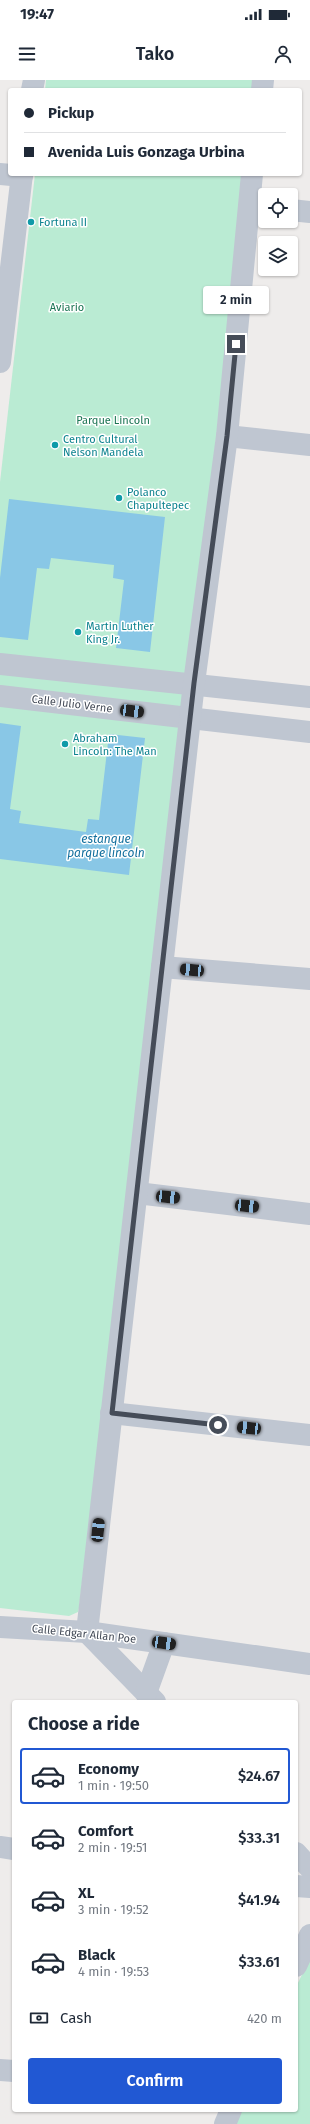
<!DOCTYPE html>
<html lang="en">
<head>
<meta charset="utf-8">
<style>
	:root { --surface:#fff; --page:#f2f2f3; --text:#1f2937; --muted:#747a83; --line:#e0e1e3; --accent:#2158d3 }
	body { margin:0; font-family:"Fira Sans",sans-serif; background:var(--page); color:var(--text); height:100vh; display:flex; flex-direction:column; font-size:15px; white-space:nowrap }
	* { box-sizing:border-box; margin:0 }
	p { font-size:13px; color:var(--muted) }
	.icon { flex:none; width:22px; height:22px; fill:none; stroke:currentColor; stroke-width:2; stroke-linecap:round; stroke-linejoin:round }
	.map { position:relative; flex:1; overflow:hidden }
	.sheet { position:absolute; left:12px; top:1620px; width:286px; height:412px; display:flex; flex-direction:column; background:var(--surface); border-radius:4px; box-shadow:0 1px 3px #0004 }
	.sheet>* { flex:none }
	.guide { position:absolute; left:8px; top:8px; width:294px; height:88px; border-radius:4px; box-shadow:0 1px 3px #0004; display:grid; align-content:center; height:88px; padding:0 16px; background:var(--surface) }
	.fabs { position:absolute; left:258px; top:108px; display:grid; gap:8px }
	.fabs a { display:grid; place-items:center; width:40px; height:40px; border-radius:4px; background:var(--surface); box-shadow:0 1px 3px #0004; font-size:20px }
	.end { position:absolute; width:18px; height:18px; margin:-9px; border:5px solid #454c58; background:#fff; box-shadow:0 0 0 2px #fff }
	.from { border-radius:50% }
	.bubble { position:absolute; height:28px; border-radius:4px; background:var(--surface); box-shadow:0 1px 3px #0004; font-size:13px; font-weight:600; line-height:28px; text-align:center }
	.car { position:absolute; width:12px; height:24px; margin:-12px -6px; border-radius:5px; box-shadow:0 0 3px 1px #0007; background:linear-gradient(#222 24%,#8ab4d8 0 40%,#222 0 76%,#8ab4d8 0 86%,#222 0) }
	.guide b { display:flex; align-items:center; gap:14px; height:38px; font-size:15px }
	.guide b+b { border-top:1px solid var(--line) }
	.guide i { width:10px; height:10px; background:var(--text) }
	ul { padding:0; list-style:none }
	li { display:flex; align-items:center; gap:12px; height:56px; margin:0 8px 6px; padding:0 8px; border:2px solid transparent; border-radius:4px }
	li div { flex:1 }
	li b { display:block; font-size:15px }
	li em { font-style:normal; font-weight:600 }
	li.selected { border-color:var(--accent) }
	li>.icon { width:36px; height:36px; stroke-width:1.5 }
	h2 { padding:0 16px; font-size:18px; line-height:48px }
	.pay { display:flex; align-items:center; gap:10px; height:44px; padding:0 16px; font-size:15px }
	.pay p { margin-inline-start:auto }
	.cta { display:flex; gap:8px; margin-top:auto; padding:8px 16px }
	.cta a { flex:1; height:46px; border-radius:4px; background:var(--accent); color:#fff; font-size:16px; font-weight:600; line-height:46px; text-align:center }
	.status { display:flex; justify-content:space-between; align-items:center; height:28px; padding:0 20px; background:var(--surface); direction:ltr }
	.status svg { height:11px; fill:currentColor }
	header { display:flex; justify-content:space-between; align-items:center; height:52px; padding:0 16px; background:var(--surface); font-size:18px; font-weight:600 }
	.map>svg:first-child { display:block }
	.green { fill:#baebd3 }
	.water { fill:#89c7e6 }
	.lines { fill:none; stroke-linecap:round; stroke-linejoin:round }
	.minor { stroke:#bfc6d1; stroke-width:22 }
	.route { stroke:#454c58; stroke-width:5 }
	.culture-dot { fill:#0f9aa8; stroke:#fff; stroke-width:1.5 }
	.labels { text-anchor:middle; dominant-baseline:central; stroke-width:3; stroke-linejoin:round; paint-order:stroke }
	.culture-label { font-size:11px; fill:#0d838f; stroke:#fff; text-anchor:start }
	.park-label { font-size:11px; fill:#1a7453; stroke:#fff }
	.street-label { font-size:11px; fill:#454c58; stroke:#fff }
	.water-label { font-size:12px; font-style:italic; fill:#126f9d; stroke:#fff }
</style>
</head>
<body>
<div class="status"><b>19:47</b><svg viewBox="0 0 49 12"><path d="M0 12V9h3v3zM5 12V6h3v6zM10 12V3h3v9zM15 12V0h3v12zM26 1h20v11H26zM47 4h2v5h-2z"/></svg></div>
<header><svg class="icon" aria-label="menu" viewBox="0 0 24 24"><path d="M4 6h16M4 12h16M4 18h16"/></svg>Tako<svg class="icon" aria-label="person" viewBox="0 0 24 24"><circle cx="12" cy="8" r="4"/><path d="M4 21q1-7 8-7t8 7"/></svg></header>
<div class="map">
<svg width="310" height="2044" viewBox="0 0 310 2044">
	<rect width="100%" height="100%" fill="#eeeceb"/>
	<g class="green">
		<path d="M46 0H257L256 10H45Z"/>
		<path d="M35 94H247L79 1528 78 1532 69 1536 0 1528V402Z"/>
		<path d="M310 1878V2044H231L237 2030H296V1907Z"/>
	</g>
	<g class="water">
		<path d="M9 419 165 437 150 572 116 568 124 500 113 498 114 485 51 478 49 489 37 488 28 560 0 557V498Z"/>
		<path d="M0 643 21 646 10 729 21 731 19 743 86 752 88 739 99 740 109 654 145 658 129 795 0 779Z"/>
	</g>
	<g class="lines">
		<g class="minor">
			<path d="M32 10 34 0"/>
			<path d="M262 10 263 0"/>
			<path d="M0 94 22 96"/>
			<path d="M291 130 310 132"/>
			<path d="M0 282 22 94"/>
			<path d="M227 356 310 365"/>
			<path d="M0 584 310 617"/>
			<path d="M0 616 310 652"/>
			<path d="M162 887 310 899"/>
			<path d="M137 1113 310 1134"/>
			<path d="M111 1333 310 1355"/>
			<path d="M0 1547 87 1552 310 1584"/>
			<path d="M87 1552 194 603 227 356 252 94"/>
			<path d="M87 1552 155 1622"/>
			<path d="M146 1613 164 1563"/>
			<path d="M0 1767 14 1769"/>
			<path d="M296 1773 310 1788"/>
			<path d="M296 1806 310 1807"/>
			<path d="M296 1886 310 1855"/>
			<path d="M0 1990 14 1991"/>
			<path d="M225 2044 231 2030"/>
		</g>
	</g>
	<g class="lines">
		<path class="route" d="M218 1345 112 1333 194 603 227 356 236 264"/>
	</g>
	<g class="culture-dot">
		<circle cx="31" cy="142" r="4"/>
		<circle cx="55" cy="365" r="4"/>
		<circle cx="119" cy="418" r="4"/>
		<circle cx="78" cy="552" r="4"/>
		<circle cx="65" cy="664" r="4"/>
	</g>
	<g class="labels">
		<g class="culture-label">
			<text x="39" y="142">Fortuna II</text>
			<text x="63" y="359">Centro Cultural<tspan x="63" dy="13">Nelson Mandela</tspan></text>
			<text x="127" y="412">Polanco<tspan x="127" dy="13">Chapultepec</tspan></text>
			<text x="86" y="546">Martin Luther<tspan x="86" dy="13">King Jr.</tspan></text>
			<text x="73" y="658">Abraham<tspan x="73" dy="13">Lincoln: The Man</tspan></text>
		</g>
		<g class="park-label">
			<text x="67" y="227">Aviario</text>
			<text x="113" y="340">Parque Lincoln</text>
		</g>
		<g class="street-label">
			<text transform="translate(72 624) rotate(7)">Calle Julio Verne</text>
			<text transform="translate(84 1554) rotate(6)">Calle Edgar Allan Poe</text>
		</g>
		<g class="water-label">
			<text x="106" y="759">estanque<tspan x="106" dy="14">parque lincoln</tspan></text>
		</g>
	</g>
</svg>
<div class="fabs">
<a><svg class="icon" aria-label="locate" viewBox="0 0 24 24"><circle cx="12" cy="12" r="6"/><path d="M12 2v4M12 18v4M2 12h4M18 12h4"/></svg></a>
<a><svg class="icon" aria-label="layers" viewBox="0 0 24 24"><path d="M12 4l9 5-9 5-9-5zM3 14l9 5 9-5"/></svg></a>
</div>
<i class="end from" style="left:218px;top:1345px"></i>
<i class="end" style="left:236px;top:264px"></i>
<div class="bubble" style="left:203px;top:206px;width:66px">2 min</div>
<i class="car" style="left:132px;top:631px;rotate:97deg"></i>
<i class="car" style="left:192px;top:890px;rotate:275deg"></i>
<i class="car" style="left:168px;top:1117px;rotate:96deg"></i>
<i class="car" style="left:247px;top:1126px;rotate:96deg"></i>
<i class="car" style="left:249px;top:1348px;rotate:276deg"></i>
<i class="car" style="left:98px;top:1450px;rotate:6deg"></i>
<i class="car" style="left:164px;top:1563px;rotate:98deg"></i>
<div class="guide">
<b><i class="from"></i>Pickup</b>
<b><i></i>Avenida Luis Gonzaga Urbina</b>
</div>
<section class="sheet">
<h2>Choose a ride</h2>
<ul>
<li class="selected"><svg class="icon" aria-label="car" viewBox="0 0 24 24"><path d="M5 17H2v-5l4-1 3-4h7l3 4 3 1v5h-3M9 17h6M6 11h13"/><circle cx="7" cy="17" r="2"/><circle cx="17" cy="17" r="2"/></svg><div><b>Economy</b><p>1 min · 19:50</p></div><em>$24.67</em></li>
<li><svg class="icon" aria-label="car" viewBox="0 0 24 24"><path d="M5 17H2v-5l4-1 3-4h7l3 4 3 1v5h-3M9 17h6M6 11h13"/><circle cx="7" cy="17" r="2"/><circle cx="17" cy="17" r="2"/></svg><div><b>Comfort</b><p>2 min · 19:51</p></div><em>$33.31</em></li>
<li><svg class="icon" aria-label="car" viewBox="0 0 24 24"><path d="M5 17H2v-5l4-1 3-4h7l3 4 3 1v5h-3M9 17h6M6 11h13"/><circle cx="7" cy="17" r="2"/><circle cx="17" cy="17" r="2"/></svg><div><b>XL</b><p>3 min · 19:52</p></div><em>$41.94</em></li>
<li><svg class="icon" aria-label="car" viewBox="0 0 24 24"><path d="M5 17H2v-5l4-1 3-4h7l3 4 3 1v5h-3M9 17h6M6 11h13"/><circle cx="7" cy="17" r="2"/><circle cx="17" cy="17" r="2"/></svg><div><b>Black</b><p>4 min · 19:53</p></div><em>$33.61</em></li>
</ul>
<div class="pay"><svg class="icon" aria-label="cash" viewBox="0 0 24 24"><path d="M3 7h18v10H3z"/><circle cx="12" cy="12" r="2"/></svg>Cash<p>420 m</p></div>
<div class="cta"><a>Confirm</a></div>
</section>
</div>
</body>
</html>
